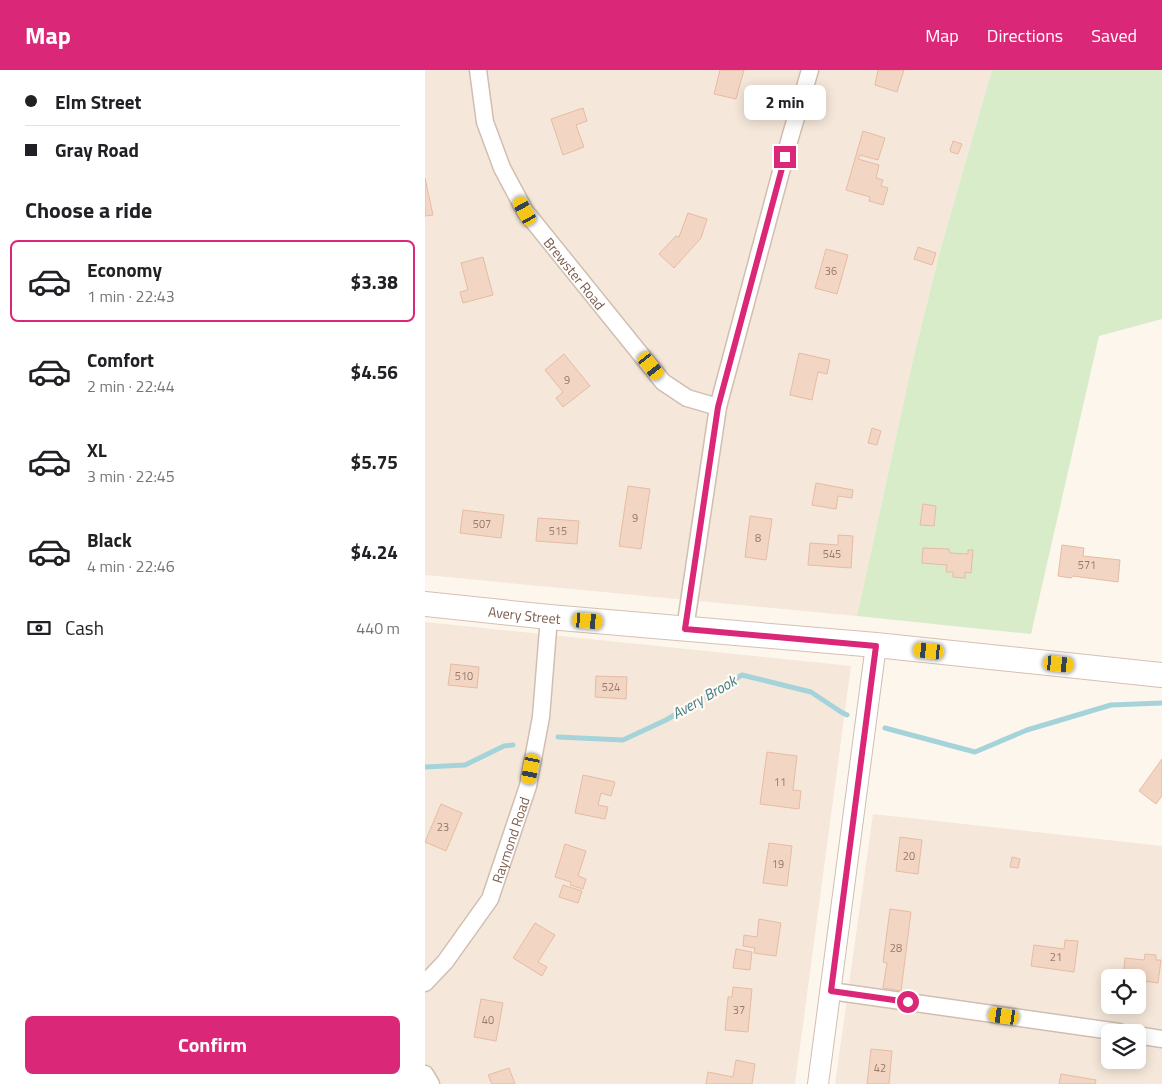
<!DOCTYPE html>
<html lang="en">
<head>
<meta charset="utf-8">
<style>
	:root { --surface:#fff; --page:#f6f6f6; --text:#202124; --muted:#757577; --line:#e0e0e0; --accent:#db2777 }
	body { margin:0; font-family:"Titillium Web",sans-serif; background:var(--page); color:var(--text); height:100vh; display:flex; flex-direction:column; font-size:19px; white-space:nowrap }
	* { box-sizing:border-box; margin:0 }
	p { font-size:16px; color:var(--muted) }
	.icon { flex:none; width:28px; height:28px; fill:none; stroke:currentColor; stroke-width:2; stroke-linecap:round; stroke-linejoin:round }
	.map { position:relative; flex:1; overflow:hidden }
	.drawer { display:flex; flex-direction:column; background:var(--surface); width:425px }
	.drawer>* { flex:none }
	.banner { display:grid; align-content:center; height:110px; padding:0 25px; background:var(--surface) }
	.fabs { position:absolute; left:676px; top:899px; display:grid; gap:10px }
	.fabs a { display:grid; place-items:center; width:45px; height:45px; border-radius:8px; background:var(--surface); box-shadow:0 2px 12px #0003; font-size:25px }
	.end { position:absolute; width:22px; height:22px; margin:-11px; border:6px solid #db2777; background:#fff; box-shadow:0 0 0 2px #fff }
	.from { border-radius:50% }
	.bubble { position:absolute; height:35px; border-radius:8px; background:var(--surface); box-shadow:0 2px 12px #0003; font-size:16px; font-weight:700; line-height:35px; text-align:center }
	.car { position:absolute; width:15px; height:30px; margin:-15px -8px; border-radius:6px; box-shadow:0 0 4px 1px #0007; background:linear-gradient(#f5c518 24%,#345 0 40%,#f5c518 0 76%,#345 0 86%,#f5c518 0) }
	.banner b { display:flex; align-items:center; gap:18px; height:48px; font-size:19px }
	.banner b+b { border-top:1px solid var(--line) }
	.banner i { width:12px; height:12px; background:var(--text) }
	ul { padding:0; list-style:none }
	li { display:flex; align-items:center; gap:15px; height:82px; margin:0 10px 8px; padding:0 15px; border:2px solid transparent; border-radius:8px }
	li div { flex:1 }
	li b { display:block; font-size:19px }
	li em { font-style:normal; font-weight:700 }
	li.selected { border-color:var(--accent) }
	li>.icon { width:45px; height:45px; stroke-width:1.5 }
	h2 { padding:0 25px; font-size:22px; line-height:60px }
	.pay { display:flex; align-items:center; gap:12px; height:55px; padding:0 25px; font-size:19px }
	.pay p { margin-inline-start:auto }
	.primary-button { display:flex; gap:10px; margin-top:auto; padding:10px 25px }
	.primary-button a { flex:1; height:58px; border-radius:8px; background:var(--accent); color:#fff; font-size:20px; font-weight:700; line-height:58px; text-align:center }
	header { display:flex; align-items:center; gap:30px; box-sizing:border-box; height:70px; padding:0 25px; background:var(--accent); color:#fff }
	header strong { font-size:24px }
	nav { display:flex; gap:28px; margin-inline-start:auto; font-size:18px }
	main { display:flex; flex:1; min-height:0 }
	.map>svg:first-child { display:block }
	.residential { fill:#f5e8da; fill-rule:evenodd }
	.green { fill:#d8ecc9 }
	.lines { fill:none; stroke-linecap:round; stroke-linejoin:round }
	.stream { stroke:#a5d3da; stroke-width:5 }
	.building { fill:#f3d5c3; stroke:#e6bba3 }
	.minor-casing { stroke:#d1beb0; stroke-width:19 }
	.tertiary-casing { stroke:#d1beb0; stroke-width:22 }
	.secondary-casing { stroke:#d6c0b0; stroke-width:26 }
	.minor { stroke:#fff; stroke-width:16 }
	.tertiary { stroke:#fff; stroke-width:20 }
	.secondary { stroke:#fff; stroke-width:24 }
	.route { stroke:#db2777; stroke-width:6 }
	.labels { text-anchor:middle; dominant-baseline:central; stroke-width:4.5; stroke-linejoin:round; paint-order:stroke }
	.number-label { font-size:11px; fill:#987a6a }
	.street-label { font-size:14px; fill:#7a5c4d; stroke:#fffaf3 }
	.water-label { font-size:15px; font-style:italic; fill:#437c86; stroke:#fffaf3 }
</style>
</head>
<body>
<header>
<strong>Map</strong>
<nav><a>Map</a><a>Directions</a><a>Saved</a></nav>
</header>
<main>
<section class="drawer">
<div class="banner">
<b><i class="from"></i>Elm Street</b>
<b><i></i>Gray Road</b>
</div>
<h2>Choose a ride</h2>
<ul>
<li class="selected"><svg class="icon" aria-label="car" viewBox="0 0 24 24"><path d="M5 17H2v-5l4-1 3-4h7l3 4 3 1v5h-3M9 17h6M6 11h13"/><circle cx="7" cy="17" r="2"/><circle cx="17" cy="17" r="2"/></svg><div><b>Economy</b><p>1 min · 22:43</p></div><em>$3.38</em></li>
<li><svg class="icon" aria-label="car" viewBox="0 0 24 24"><path d="M5 17H2v-5l4-1 3-4h7l3 4 3 1v5h-3M9 17h6M6 11h13"/><circle cx="7" cy="17" r="2"/><circle cx="17" cy="17" r="2"/></svg><div><b>Comfort</b><p>2 min · 22:44</p></div><em>$4.56</em></li>
<li><svg class="icon" aria-label="car" viewBox="0 0 24 24"><path d="M5 17H2v-5l4-1 3-4h7l3 4 3 1v5h-3M9 17h6M6 11h13"/><circle cx="7" cy="17" r="2"/><circle cx="17" cy="17" r="2"/></svg><div><b>XL</b><p>3 min · 22:45</p></div><em>$5.75</em></li>
<li><svg class="icon" aria-label="car" viewBox="0 0 24 24"><path d="M5 17H2v-5l4-1 3-4h7l3 4 3 1v5h-3M9 17h6M6 11h13"/><circle cx="7" cy="17" r="2"/><circle cx="17" cy="17" r="2"/></svg><div><b>Black</b><p>4 min · 22:46</p></div><em>$4.24</em></li>
</ul>
<div class="pay"><svg class="icon" aria-label="cash" viewBox="0 0 24 24"><path d="M3 7h18v10H3z"/><circle cx="12" cy="12" r="2"/></svg>Cash<p>440 m</p></div>
<div class="primary-button"><a>Confirm</a></div>
</section>
<div class="map">
<svg width="737" height="1014" viewBox="0 0 737 1014">
	<rect width="100%" height="100%" fill="#fdf6ec"/>
	<g class="residential">
		<path d="M0 0H567L515 181 487 294 432 546 0 505Z"/>
		<path d="M0 552 426 596 370 1014H0Z"/>
		<path d="M448 744 737 776V1014H410ZM685 908H712V935H685ZM685 962H712V990H685Z"/>
	</g>
	<path class="green" d="M567 0H737V249L674 266 606 564 432 546 487 294 515 181Z"/>
	<g class="lines">
		<g class="stream">
			<path d="M460 658 550 682 602 660 686 635 737 633"/>
			<path d="M133 667 198 670 241 650 317 605 386 622 416 642 422 645"/>
			<path d="M0 697 40 695 79 676 88 675"/>
		</g>
	</g>
	<g class="building">
		<path d="M295 0H319L311 29 289 24Z"/>
		<path d="M453 0H479L472 22 450 15Z"/>
		<path d="M158 38 162 51 151 55 159 77 138 85 126 49Z"/>
		<path d="M438 61 460 68 453 90 435 85 433 89 454 95 451 108 458 110 456 116 463 118 458 135 444 131 445 127 421 120Z"/>
		<path d="M528 71 537 74 533 84 526 82 525 80Z"/>
		<path d="M0 108 8 145 0 146Z"/>
		<path d="M263 143 282 149 276 168 249 198 234 184 251 166 254 167Z"/>
		<path d="M493 177 511 183 507 195 489 189Z"/>
		<path d="M401 179 423 185 412 224 390 218Z"/>
		<path d="M58 187 68 225 38 233 35 222 43 220 36 193Z"/>
		<path d="M374 283 405 290 402 304 393 302 387 330 365 325Z"/>
		<path d="M139 284 165 316 138 337 131 328 138 322 120 300Z"/>
		<path d="M447 358 456 361 452 375 443 373Z"/>
		<path d="M391 413 428 420 427 428 413 426 411 439 387 435Z"/>
		<path d="M203 416 225 419 216 479 194 476Z"/>
		<path d="M498 434 511 436 509 456 495 455Z"/>
		<path d="M38 440 79 445 76 468 35 463Z"/>
		<path d="M325 446 347 449 341 490 320 487Z"/>
		<path d="M113 448 154 451 152 474 111 471Z"/>
		<path d="M413 465 428 466 426 498 383 495 385 473 413 475Z"/>
		<path d="M637 475 659 478 658 486 695 490 693 512 648 506 646 508 633 506Z"/>
		<path d="M498 478 524 479 525 483 543 484V480H548L546 503 540 502V508L528 507V502H521L522 495 497 493Z"/>
		<path d="M26 594 54 597 52 618 23 615Z"/>
		<path d="M171 606 202 607 201 629 170 627Z"/>
		<path d="M342 682 372 686 368 720 376 721 374 739 335 734Z"/>
		<path d="M737 689V726L731 734 714 721Z"/>
		<path d="M158 705 190 712 186 726 176 723 173 735 183 737 180 749 150 743Z"/>
		<path d="M16 734 37 743 21 781 0 772Z"/>
		<path d="M475 767 497 770 493 804 471 801Z"/>
		<path d="M344 773 367 776 362 816 338 813Z"/>
		<path d="M140 774 161 781 153 806 161 809 158 819 145 815 146 812 130 807Z"/>
		<path d="M587 787 595 789 593 798 585 797Z"/>
		<path d="M138 815 157 821 153 833 134 827Z"/>
		<path d="M465 839 486 842 476 921 458 918 462 893 458 892Z"/>
		<path d="M334 849 356 853 351 886 329 883 330 878 318 876 319 865 332 867Z"/>
		<path d="M110 853 130 865 113 892 122 897 117 906 88 888Z"/>
		<path d="M640 870 653 871 649 902 606 896 609 875 639 879Z"/>
		<path d="M311 879 327 882 325 900 308 898Z"/>
		<path d="M720 884 731 885V890H736L733 913 712 910V908H698L700 888 719 890Z"/>
		<path d="M308 917 327 919 323 962 300 960 303 927H307Z"/>
		<path d="M56 929 78 933 71 971 49 967Z"/>
		<path d="M446 979 467 981 464 1014H442Z"/>
		<path d="M311 990 330 994 327 1014H281L283 1002 308 1007Z"/>
		<path d="M84 998 90 1014H67L63 1005Z"/>
		<path d="M636 1004 671 1010 670 1014H634Z"/>
	</g>
	<g class="lines">
		<g class="minor-casing">
			<g id="minor">
				<path id="s1" d="M53 0 60 52 77 98 100 141 238 312 262 328 293 337"/>
				<path d="M260 559 293 337 365 68 385 0"/>
				<path id="s2" d="M0 913 20 892 65 829 103 716 116 647 124 547"/>
				<path d="M406 921 694 962"/>
				<path d="M712 965 737 969"/>
				<path d="M0 1004 6 1014"/>
			</g>
		</g>
		<g class="tertiary-casing">
			<path id="tertiary" d="M393 1014 451 575"/>
		</g>
		<g class="secondary-casing">
			<g id="secondary">
				<path id="s3" d="M0 534 124 547 451 575 737 605"/>
			</g>
		</g>
		<use href="#minor" class="minor"/>
		<use href="#tertiary" class="tertiary"/>
		<use href="#secondary" class="secondary"/>
	</g>
	<g class="lines">
		<path class="route" d="M360 87 293 337 260 559 451 576 406 921 483 932"/>
	</g>
	<g class="labels">
		<g class="number-label">
			<text x="406" y="201">36</text>
			<text x="142" y="310">9</text>
			<text x="210" y="448">9</text>
			<text x="57" y="454">507</text>
			<text x="133" y="461">515</text>
			<text x="333" y="468">8</text>
			<text x="407" y="484">545</text>
			<text x="662" y="495">571</text>
			<text x="39" y="606">510</text>
			<text x="186" y="617">524</text>
			<text x="355" y="712">11</text>
			<text x="18" y="757">23</text>
			<text x="484" y="786">20</text>
			<text x="353" y="794">19</text>
			<text x="471" y="878">28</text>
			<text x="631" y="887">21</text>
			<text x="314" y="940">37</text>
			<text x="63" y="950">40</text>
			<text x="455" y="998">42</text>
		</g>
		<g class="street-label">
			<text stroke="none"><textPath href="#s1" startOffset="230">Brewster Road</textPath></text>
			<text stroke="none"><textPath href="#s3" startOffset="100">Avery Street</textPath></text>
			<text stroke="none"><textPath href="#s2" startOffset="169">Raymond Road</textPath></text>
		</g>
		<g class="water-label">
			<text transform="translate(279 627) rotate(-30)">Avery Brook</text>
		</g>
	</g>
</svg>
<div class="fabs">
<a><svg class="icon" aria-label="locate" viewBox="0 0 24 24"><circle cx="12" cy="12" r="6"/><path d="M12 2v4M12 18v4M2 12h4M18 12h4"/></svg></a>
<a><svg class="icon" aria-label="layers" viewBox="0 0 24 24"><path d="M12 4l9 5-9 5-9-5zM3 14l9 5 9-5"/></svg></a>
</div>
<i class="end from" style="left:483px;top:932px"></i>
<i class="end" style="left:360px;top:87px"></i>
<div class="bubble" style="left:319px;top:15px;width:82px">2 min</div>
<i class="car" style="left:100px;top:141px;rotate:331deg"></i>
<i class="car" style="left:226px;top:296px;rotate:141deg"></i>
<i class="car" style="left:163px;top:551px;rotate:95deg"></i>
<i class="car" style="left:504px;top:581px;rotate:276deg"></i>
<i class="car" style="left:634px;top:594px;rotate:96deg"></i>
<i class="car" style="left:106px;top:699px;rotate:191deg"></i>
<i class="car" style="left:579px;top:946px;rotate:278deg"></i>
</div>
</main>
</body>
</html>
